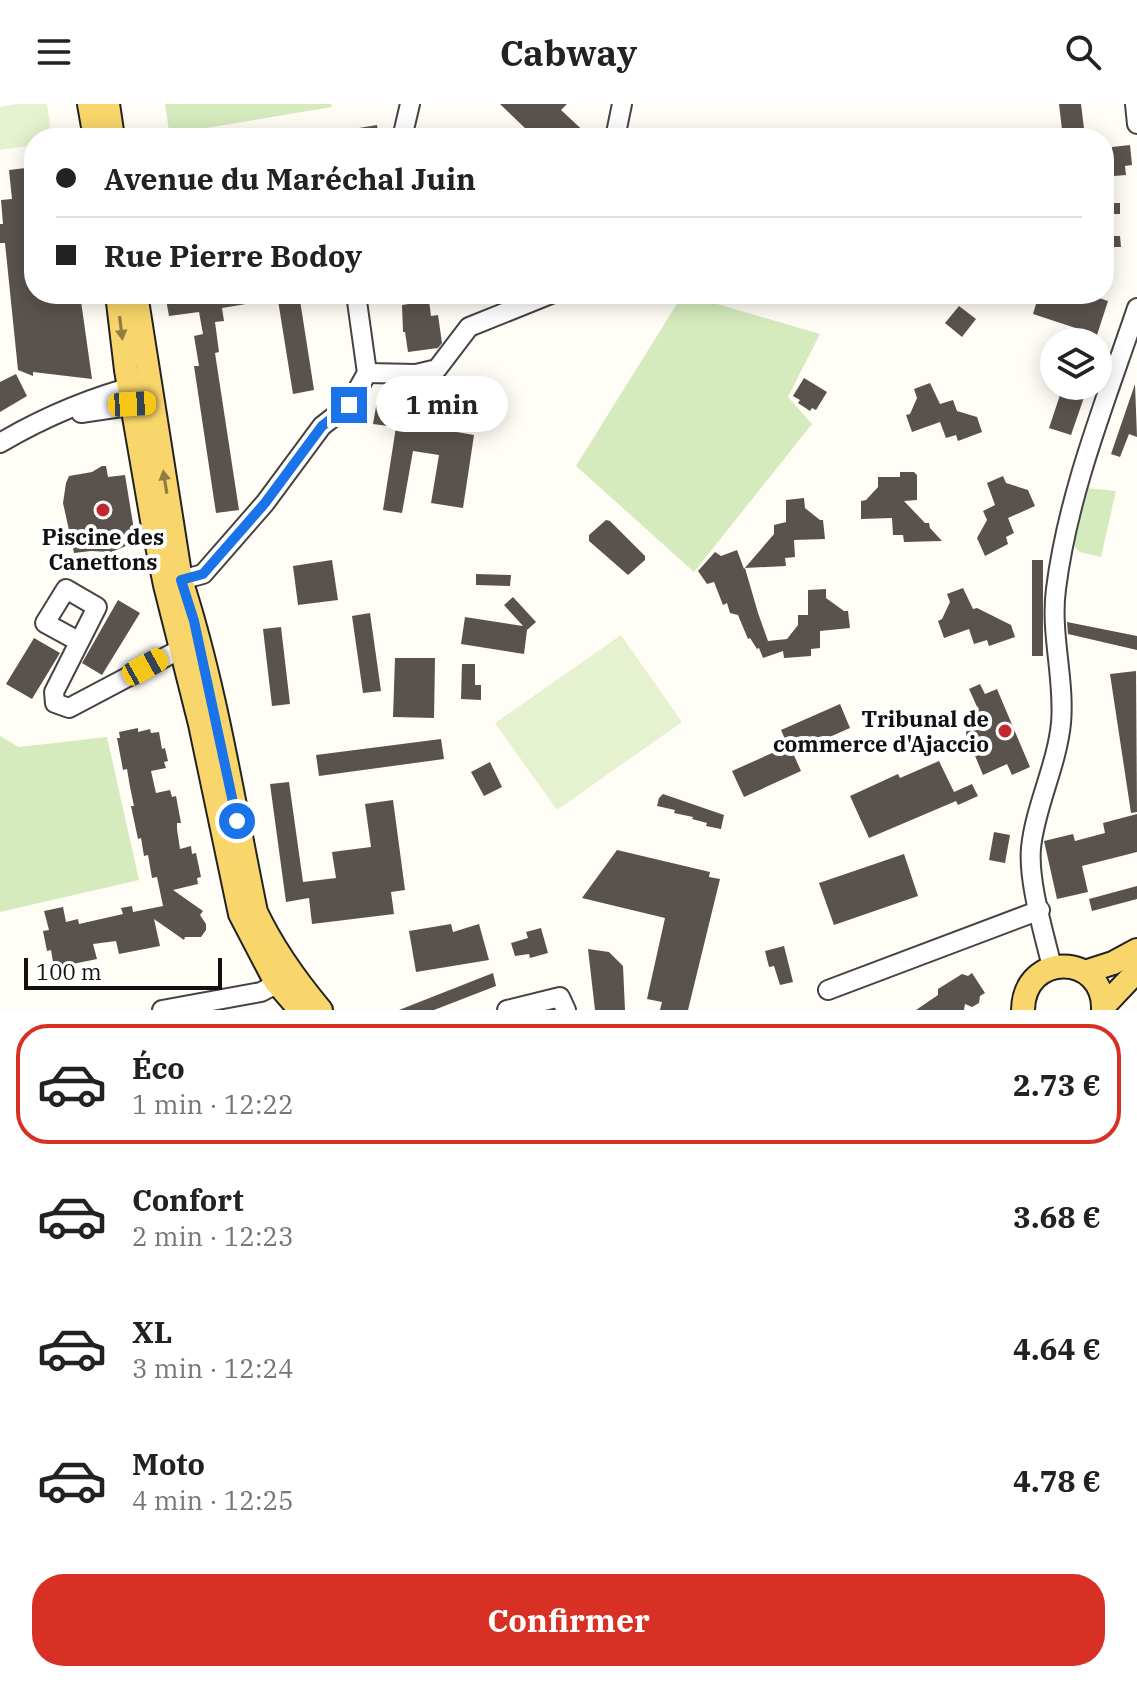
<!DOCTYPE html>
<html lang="fr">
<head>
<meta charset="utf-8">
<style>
	:root { --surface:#fff; --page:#f6f6f6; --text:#222; --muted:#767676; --line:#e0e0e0; --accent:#d93025 }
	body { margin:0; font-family:"IBM Plex Serif",serif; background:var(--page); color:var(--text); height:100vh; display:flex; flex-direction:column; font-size:30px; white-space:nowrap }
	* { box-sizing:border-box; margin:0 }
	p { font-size:26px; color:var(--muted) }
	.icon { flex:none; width:44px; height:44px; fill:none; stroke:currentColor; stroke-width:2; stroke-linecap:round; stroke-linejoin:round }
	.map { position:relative; height:906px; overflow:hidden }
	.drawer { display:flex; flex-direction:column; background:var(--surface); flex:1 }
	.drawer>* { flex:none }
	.hud { position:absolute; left:24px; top:24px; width:1090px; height:176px; border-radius:32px; box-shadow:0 4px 20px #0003; display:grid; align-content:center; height:176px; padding:0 32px; background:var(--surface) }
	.controls { position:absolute; left:1040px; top:224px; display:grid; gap:16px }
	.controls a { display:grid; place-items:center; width:72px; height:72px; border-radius:50%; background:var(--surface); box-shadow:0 4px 20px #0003; font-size:40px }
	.scale { position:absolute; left:24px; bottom:20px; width:198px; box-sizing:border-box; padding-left:8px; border:4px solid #111; border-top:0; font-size:22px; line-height:28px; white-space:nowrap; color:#111; -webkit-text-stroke:6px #fff; paint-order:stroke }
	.end { position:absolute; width:36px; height:36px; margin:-18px; border:10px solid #1a73e8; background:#fff; box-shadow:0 0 0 4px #fff }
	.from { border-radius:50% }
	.bubble { position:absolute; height:56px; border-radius:28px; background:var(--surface); box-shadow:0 4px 20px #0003; font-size:26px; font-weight:700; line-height:56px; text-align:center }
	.car { position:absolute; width:24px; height:48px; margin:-24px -12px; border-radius:10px; box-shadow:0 0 6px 2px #0007; background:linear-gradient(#f5c518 24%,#345 0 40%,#f5c518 0 76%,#345 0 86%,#f5c518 0) }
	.hud b { display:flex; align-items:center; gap:28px; height:76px; font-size:30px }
	.hud b+b { border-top:2px solid var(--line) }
	.hud i { width:20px; height:20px; background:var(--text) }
	ul { padding:14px 0 0; list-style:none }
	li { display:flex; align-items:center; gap:24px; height:120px; margin:0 16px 12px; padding:0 16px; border:4px solid transparent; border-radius:32px }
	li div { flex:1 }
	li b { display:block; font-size:30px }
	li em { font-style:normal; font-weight:700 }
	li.on { border-color:var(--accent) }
	li>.icon { width:72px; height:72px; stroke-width:1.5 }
	.action { display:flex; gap:16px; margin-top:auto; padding:16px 32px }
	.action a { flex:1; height:92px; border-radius:32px; background:var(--accent); color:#fff; font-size:32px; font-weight:700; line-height:92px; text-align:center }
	header { display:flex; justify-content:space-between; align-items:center; height:104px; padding:0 32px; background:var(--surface); font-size:36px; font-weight:700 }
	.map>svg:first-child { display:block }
	.green { fill:#d5ebbd }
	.pitch { fill:#e6f2cf }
	.building { fill:#5a524d }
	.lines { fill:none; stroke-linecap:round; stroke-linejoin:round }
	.minor-casing { stroke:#444; stroke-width:22 }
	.major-casing { stroke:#222; stroke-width:26 }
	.minor { stroke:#fff; stroke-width:18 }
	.major { stroke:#f9d66b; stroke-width:22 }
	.oneway { fill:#917d42 }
	.route { stroke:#1a73e8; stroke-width:10 }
	.poi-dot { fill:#c4262e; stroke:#fff; stroke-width:3 }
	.labels { text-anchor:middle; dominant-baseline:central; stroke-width:8; stroke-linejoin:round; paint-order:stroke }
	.poi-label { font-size:22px; font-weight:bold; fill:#111; stroke:#fff }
</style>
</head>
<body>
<header><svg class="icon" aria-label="menu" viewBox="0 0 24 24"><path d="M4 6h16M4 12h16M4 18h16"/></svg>Cabway<svg class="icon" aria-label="search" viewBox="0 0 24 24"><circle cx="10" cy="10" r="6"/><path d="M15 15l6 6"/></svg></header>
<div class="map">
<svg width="1137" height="906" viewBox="0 0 1137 906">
	<rect width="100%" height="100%" fill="#fffdf5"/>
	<g class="green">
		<path d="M165 0H331L332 3 188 27 187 24 169 27Z"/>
		<path d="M683 190 820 230 788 293 812 320 694 468 576 362Z"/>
		<path d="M1087 384 1116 387 1101 453 1080 448 1074 442Z"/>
		<path d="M0 632 19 643 107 633 139 776 0 808Z"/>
	</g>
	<g class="pitch">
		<path d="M17 0H47L52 34H34V41L0 46V3Z"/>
		<path d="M621 531 682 618 557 706 495 619Z"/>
	</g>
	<g class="building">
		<path d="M500 0H567L561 6 591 34H519L527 26Z"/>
		<path d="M1059 0H1081L1085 33 1063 34Z"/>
		<path d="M377 21 379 34H335V28Z"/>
		<path d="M1130 41 1132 61 1125 62 1126 71 1114 72 1112 43Z"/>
		<path d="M34 63V190H80L92 275 33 268V272L18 266 5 139H0V120H3L1 96 12 95 9 66Z"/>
		<path d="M1104 99H1120V110H1114V132H1120L1121 143H1104Z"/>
		<path d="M165 190H245L246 200 222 204 224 217 215 218 219 248 215 249 239 406 216 409 194 262H199L194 232 203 230 199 208 169 212Z"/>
		<path d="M277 190H299L314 286 293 290Z"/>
		<path d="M1039 190H1087L1108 197 1097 231 1033 210Z"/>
		<path d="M429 197 431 212 438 211 442 239 438 244 408 248 405 228H403L402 201Z"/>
		<path d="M959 202 976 215 962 233 945 219Z"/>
		<path d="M16 270 27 292 0 308V278Z"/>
		<path d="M459 273H472V281H486V294H452V276H459Z"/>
		<path d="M804 274 827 288 816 306 812 304 810 307 798 299 800 296 793 292Z"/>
		<path d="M930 279 940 300 953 296 957 307 977 313 982 328 958 337 956 331 946 334 940 318 912 328 906 311 910 310 917 294 914 285Z"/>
		<path d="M1135 280 1137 333 1129 330 1120 353 1111 350Z"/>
		<path d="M1063 282H1088L1071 331 1049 324Z"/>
		<path d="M378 291 420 298 416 321 474 331 463 404 431 399 439 351 413 347 402 409 383 406 396 323 373 320Z"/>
		<path d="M102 362H106L108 373 125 371 136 438 111 448 91 447 74 449 63 399 66 379 69 372 92 368Z"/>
		<path d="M900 368H914L917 371V396L904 397 925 419H929L930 424 942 437 904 438 903 431H893L892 414 861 415V397L866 396 878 383V373H900Z"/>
		<path d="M1003 372 1006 379 1028 386 1035 402 1008 414 1014 429 1006 433 1008 440 985 452 977 434 987 416 983 407 995 401 987 379Z"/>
		<path d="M804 394 805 404 820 416H823L825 435 794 436 795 453 785 454 786 462 745 464 758 509 768 537 787 535 798 521V511H808V486L826 485V494L844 507H848L850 524 820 527V544L811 545V552L784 554 783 547 763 554 759 544 757 545 750 534 748 535 738 511 730 509 727 499 723 501 714 478 707 480 698 467 715 448 721 452 737 446 744 465 774 430V421L786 418V396Z"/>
		<path d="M606 416 610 417 645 452V456L628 471 589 437V431Z"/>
		<path d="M332 456 338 496 298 501 293 462Z"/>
		<rect x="1032" y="456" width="11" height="96"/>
		<path d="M476 470 511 471 510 482 476 481Z"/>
		<path d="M963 484 973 505 977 504 1011 521 1015 533 989 542 987 536 974 540 969 525 944 534 938 517 942 515 950 498 947 490Z"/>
		<path d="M513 493 536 518 527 526 524 550 461 540 465 513 523 522 504 501Z"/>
		<path d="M118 496 140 509 102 571 82 559Z"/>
		<path d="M370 509 381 587 363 589 352 512Z"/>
		<path d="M1067 518 1137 532V546L1068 530Z"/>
		<path d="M281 523 290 600 272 602 263 525Z"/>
		<path d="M34 534 60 549 32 595 6 580Z"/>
		<path d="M395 554H435L434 614 393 613Z"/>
		<path d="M462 560H475V581H481V596L461 595Z"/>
		<path d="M1136 567 1137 708 1131 709 1110 570Z"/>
		<path d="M980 580 985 590 997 585 1030 663 1012 671 1007 660 983 671 966 630 968 614 978 605 969 585Z"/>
		<path d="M840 600 850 624 793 649 801 667 744 693 732 667 788 642 781 626Z"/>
		<path d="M138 624V628L150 625 151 629 159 628 162 645 165 644 168 657 164 658 166 664 151 667 156 689 170 686 172 693 176 692 181 719H177V725L180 745 191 742 192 750 196 749 201 773 197 774 198 780 173 786 203 807 200 811 206 820V826L201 833H185L184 836 154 815 160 842 119 850 116 837 93 840 97 855 58 863 56 857 53 858 51 846 47 847 43 827 49 826 44 807 63 803 66 818 78 815 79 820 123 810 121 804 132 802 133 808 163 802 157 773 152 774 148 751 144 752 141 734 138 735 131 702H134L130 683 127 665 123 666 117 634H120L119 628Z"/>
		<path d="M441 635 444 655 319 672 316 651Z"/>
		<path d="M939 657 954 688 972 680 978 692 958 701 956 697 869 734 850 692 898 670 900 674Z"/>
		<path d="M490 658 502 683 484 692 471 668Z"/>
		<path d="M289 678 303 778 336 774 332 748 371 743 365 700 393 696 405 786 391 788 394 810 312 820 309 794 286 798 270 680Z"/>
		<path d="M663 690 724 711 721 725 706 722 707 719 692 715 693 713 674 709 675 706 657 702 659 694Z"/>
		<path d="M1137 710V748L1082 762 1088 788 1057 795 1044 737 1073 730 1075 737 1105 729 1103 719Z"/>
		<path d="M994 728 1010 731 1005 759 989 756Z"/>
		<path d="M617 746 710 768 709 773 720 775 688 906H660L662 898 647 895 665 814 582 794Z"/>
		<path d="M904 750 918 792 834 821 819 779Z"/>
		<path d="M1137 782V795L1092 807 1089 795Z"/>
		<path d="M451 820 453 828 479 820 489 856 416 868 409 827Z"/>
		<path d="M541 824 548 849 530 854 529 850 515 852 511 839 528 834 526 828Z"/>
		<path d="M784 842 793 878 780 881 774 862 769 863 765 847Z"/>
		<path d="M588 845 609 848 623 862 625 906H595Z"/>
		<path d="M493 869 496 882 434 906H399Z"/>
		<path d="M972 869 985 889 980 892 979 899 972 903 965 900 964 906H916L938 891V885L962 870 968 872Z"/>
	</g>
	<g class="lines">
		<g class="minor-casing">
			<g id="minor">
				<path d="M1135 0 1137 20"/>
				<path d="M402 34 410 0"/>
				<path d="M615 34 622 0"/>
				<path d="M367 269 416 270 437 265 469 223 551 190"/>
				<path d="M81 309 142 300"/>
				<path d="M0 339C44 313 92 293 142 280"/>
				<path d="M181 476 203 470 265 399 322 322 349 301 367 269 356 190"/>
				<path d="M78 537 45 519 66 485 97 503 54 588 55 599 69 604 192 539"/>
				<path d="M1052 863C1044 829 1028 778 1031 744 1035 703 1057 661 1061 619 1065 575 1050 530 1056 485 1068 389 1106 296 1137 204"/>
				<path d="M828 886 1040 806"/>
				<path d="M162 906 261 888 286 875"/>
				<path d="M507 906 560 893 566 906"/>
			</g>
		</g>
		<g class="major-casing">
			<g id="major">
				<path d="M89 0 95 34"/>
				<path d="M108 0 113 34"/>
				<path d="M117 190 126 266 153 422 165 481 200 620 240 810 275 877 300 906"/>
				<path d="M136 190 181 476C216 584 233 697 256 808 273 844 295 875 321 906"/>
				<path d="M1085 868 1113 859 1137 846"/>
				<path d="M1104 902 1137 867"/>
				<path d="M1023 906C1024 847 1105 849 1103 906"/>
			</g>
		</g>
		<use href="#minor" class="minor"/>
		<use href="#major" class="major"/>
	</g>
	<defs><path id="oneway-solid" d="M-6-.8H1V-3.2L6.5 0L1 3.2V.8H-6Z" transform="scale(2)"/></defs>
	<g class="oneway">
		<use href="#oneway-solid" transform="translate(121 224) rotate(83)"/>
		<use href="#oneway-solid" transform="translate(165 378) rotate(-99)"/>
	</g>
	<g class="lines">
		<path class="route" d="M237 717 194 517 181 476 203 470 265 399 322 322 349 301"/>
	</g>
	<g class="poi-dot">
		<circle cx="103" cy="406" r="8"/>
		<circle cx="1005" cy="627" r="8"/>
	</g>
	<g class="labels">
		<g class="poi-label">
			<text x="103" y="432">Piscine des<tspan x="103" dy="25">Canettons</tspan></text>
			<text x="989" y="614" text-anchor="end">Tribunal de<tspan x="989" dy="25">commerce d'Ajaccio</tspan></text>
		</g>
	</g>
</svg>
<div class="controls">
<a><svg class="icon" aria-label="layers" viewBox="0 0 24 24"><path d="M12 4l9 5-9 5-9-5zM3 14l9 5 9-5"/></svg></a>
</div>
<div class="scale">100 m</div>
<i class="end from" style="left:237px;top:717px"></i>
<i class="end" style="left:349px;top:301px"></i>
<div class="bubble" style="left:376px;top:272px;width:132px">1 min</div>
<i class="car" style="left:132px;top:300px;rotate:87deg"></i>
<i class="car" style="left:145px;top:563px;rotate:61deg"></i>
<div class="hud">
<b><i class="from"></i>Avenue du Maréchal Juin</b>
<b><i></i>Rue Pierre Bodoy</b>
</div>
</div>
<section class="drawer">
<ul>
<li class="on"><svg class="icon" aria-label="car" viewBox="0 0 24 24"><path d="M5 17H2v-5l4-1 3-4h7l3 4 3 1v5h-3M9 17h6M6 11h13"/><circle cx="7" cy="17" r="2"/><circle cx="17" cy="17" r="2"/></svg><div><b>Éco</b><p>1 min · 12:22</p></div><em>2.73 €</em></li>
<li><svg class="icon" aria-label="car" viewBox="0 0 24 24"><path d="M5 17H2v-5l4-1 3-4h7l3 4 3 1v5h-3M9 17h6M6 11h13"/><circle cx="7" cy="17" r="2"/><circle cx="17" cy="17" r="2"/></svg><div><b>Confort</b><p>2 min · 12:23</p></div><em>3.68 €</em></li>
<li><svg class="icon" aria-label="car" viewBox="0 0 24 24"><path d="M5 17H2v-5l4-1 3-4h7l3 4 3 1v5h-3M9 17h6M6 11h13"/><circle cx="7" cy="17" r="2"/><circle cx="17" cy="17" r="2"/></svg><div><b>XL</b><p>3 min · 12:24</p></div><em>4.64 €</em></li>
<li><svg class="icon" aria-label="car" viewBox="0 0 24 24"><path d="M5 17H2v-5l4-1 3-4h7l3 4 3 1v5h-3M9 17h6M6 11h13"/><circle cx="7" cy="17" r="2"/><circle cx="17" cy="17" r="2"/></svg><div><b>Moto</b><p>4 min · 12:25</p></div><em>4.78 €</em></li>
</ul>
<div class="action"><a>Confirmer</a></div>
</section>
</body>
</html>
